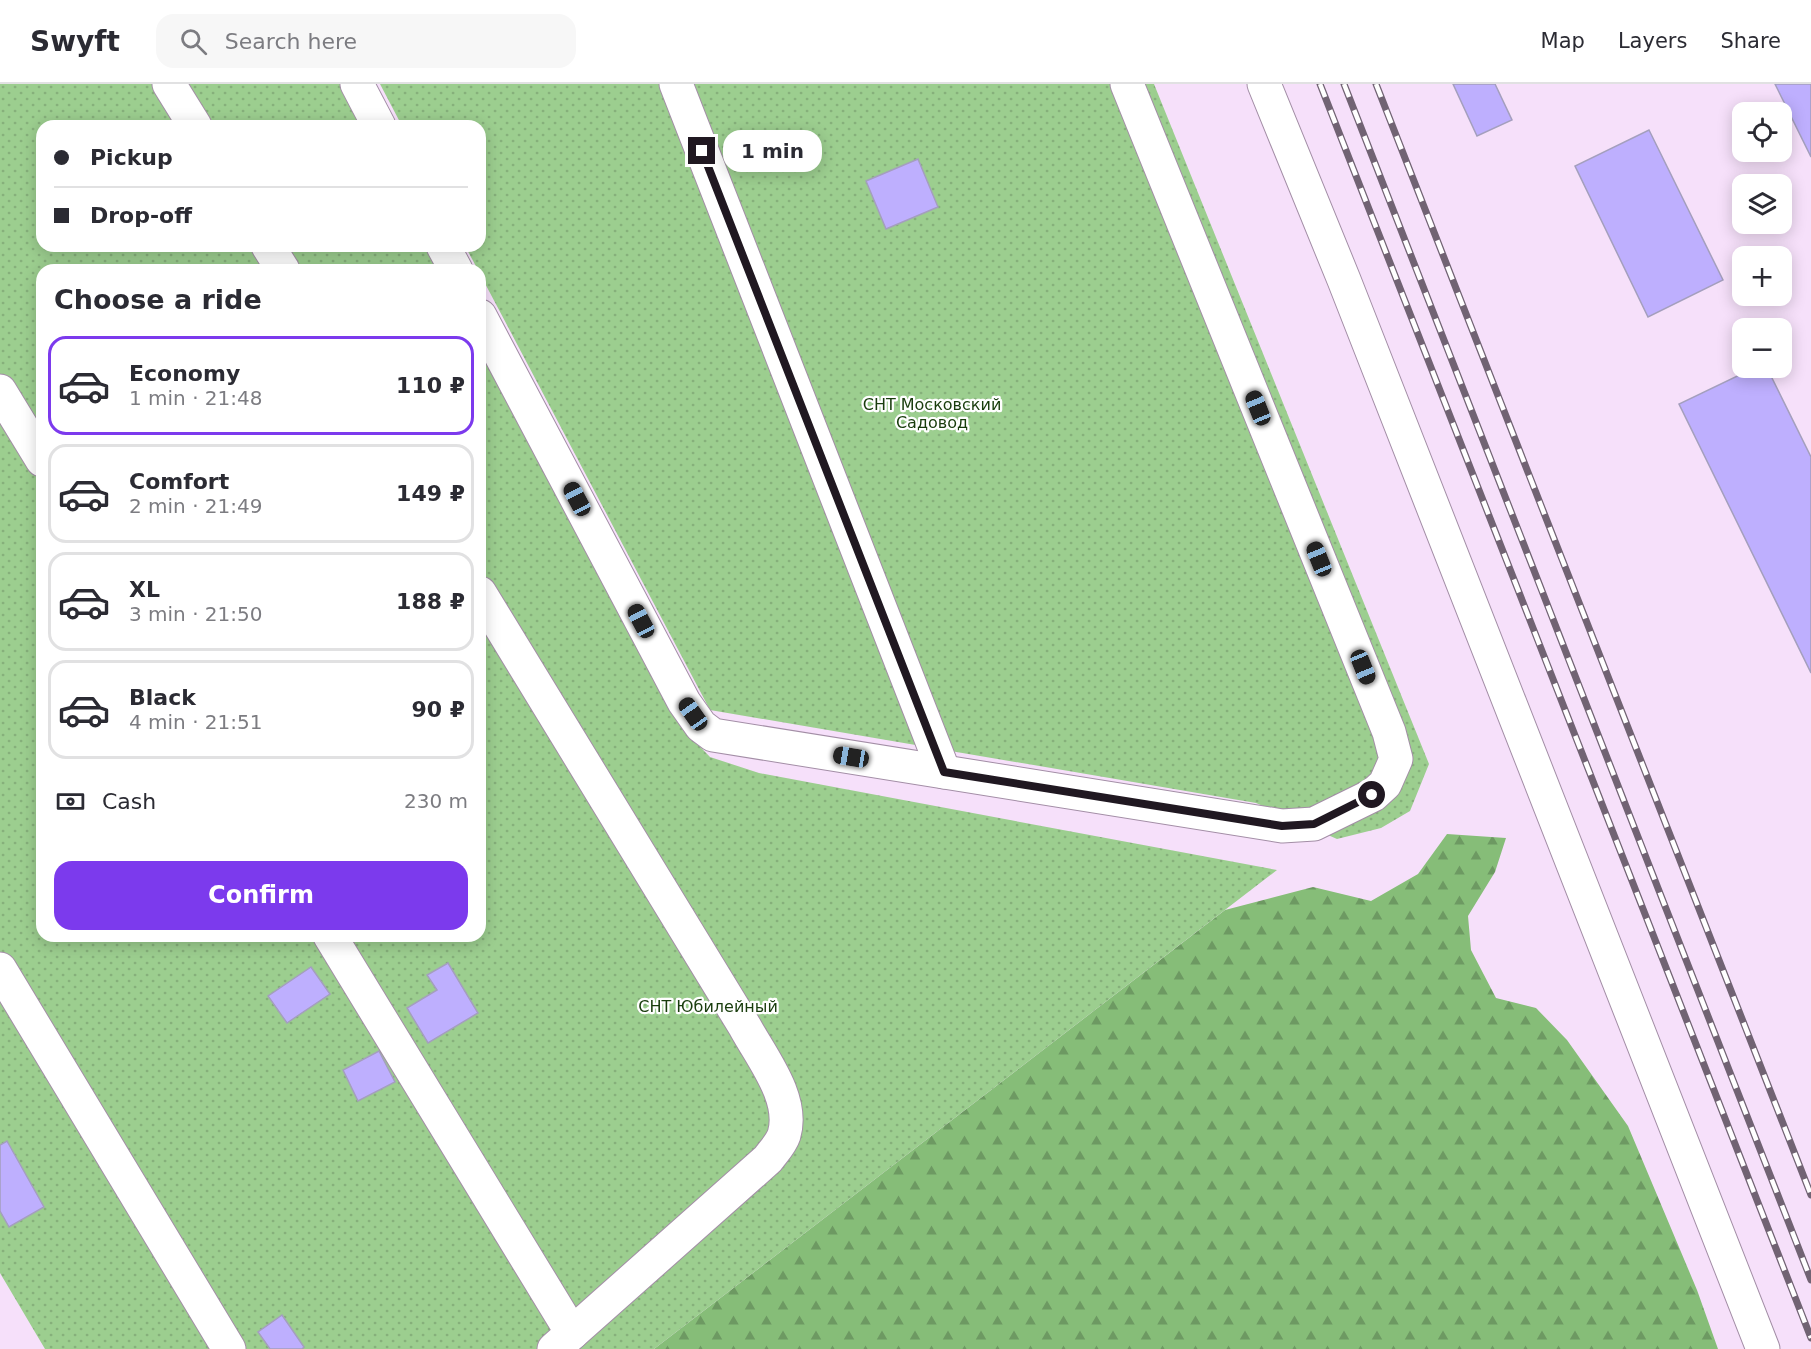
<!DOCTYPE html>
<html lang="en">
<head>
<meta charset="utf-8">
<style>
	:root { --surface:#fff; --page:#f7f7f7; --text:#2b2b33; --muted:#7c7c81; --line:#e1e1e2; --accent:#7c3aed }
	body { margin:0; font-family:"DejaVu Sans",sans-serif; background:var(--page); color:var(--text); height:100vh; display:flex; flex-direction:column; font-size:22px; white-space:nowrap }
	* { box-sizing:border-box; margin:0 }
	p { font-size:20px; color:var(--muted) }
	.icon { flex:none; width:33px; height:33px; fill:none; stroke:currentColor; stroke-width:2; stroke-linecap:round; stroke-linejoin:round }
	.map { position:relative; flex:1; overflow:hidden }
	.drawer { position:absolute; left:36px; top:180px; width:450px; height:678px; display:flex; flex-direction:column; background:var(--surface); border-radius:18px; box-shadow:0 3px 15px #0003 }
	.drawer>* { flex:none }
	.hud { position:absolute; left:36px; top:36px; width:450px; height:132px; border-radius:18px; box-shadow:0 3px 15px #0003; display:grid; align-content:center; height:132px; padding:0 18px; background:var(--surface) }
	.fabs { position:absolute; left:1732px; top:18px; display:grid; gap:12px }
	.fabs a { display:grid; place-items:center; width:60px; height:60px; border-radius:12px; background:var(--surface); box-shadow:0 3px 15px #0003; font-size:30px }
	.end { position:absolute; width:27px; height:27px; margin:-14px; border:8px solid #201821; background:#fff; box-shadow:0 0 0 3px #fff }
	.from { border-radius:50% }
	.bubble { position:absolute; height:42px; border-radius:18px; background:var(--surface); box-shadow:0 3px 15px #0003; font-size:20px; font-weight:600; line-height:42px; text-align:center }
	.car { position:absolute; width:18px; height:36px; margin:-18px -9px; border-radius:8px; box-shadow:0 0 4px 2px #0007; background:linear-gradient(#222 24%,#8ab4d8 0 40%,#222 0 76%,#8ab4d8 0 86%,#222 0) }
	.hud b { display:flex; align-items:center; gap:21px; height:57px; font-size:22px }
	.hud b+b { border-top:2px solid var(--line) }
	.hud i { width:15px; height:15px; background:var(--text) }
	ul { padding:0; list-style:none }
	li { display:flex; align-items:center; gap:18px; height:99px; margin:0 12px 9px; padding:0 6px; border:3px solid var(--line); border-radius:18px }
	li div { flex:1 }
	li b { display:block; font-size:22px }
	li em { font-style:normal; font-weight:600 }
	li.selected { border-color:var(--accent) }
	li>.icon { width:54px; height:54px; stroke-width:1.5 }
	h2 { padding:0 18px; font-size:27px; line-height:72px }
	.pay { display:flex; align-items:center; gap:15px; height:66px; padding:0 18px; font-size:22px }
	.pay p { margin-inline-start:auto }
	.primary-button { display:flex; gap:12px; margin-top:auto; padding:12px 18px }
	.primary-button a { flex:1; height:69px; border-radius:18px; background:var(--accent); color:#fff; font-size:24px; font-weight:600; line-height:69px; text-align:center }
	header { display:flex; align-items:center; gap:36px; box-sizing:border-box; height:84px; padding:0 30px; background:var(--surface); border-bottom:2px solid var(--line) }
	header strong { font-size:28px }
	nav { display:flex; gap:33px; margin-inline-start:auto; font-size:21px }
	.search { width:420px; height:54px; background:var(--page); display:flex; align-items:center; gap:15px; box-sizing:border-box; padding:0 21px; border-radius:18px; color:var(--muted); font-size:22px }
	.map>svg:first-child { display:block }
	.forest { fill:url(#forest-firs) }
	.park { fill:url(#park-dots) }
	.building { fill:#beaffe; stroke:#a49fbd; stroke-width:1.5 }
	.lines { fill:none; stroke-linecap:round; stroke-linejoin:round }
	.minor-casing { stroke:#a38ea6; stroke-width:35 }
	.minor { stroke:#fff; stroke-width:33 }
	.rail-casing { stroke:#716373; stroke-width:7 }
	.rail { stroke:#fff; stroke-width:4.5; stroke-dasharray:14; stroke-linecap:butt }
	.route { stroke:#201821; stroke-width:8 }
	.labels { text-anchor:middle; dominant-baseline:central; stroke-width:4.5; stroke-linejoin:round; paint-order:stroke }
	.park-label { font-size:16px; fill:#183c0c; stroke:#fff }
</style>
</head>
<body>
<header>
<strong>Swyft</strong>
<div class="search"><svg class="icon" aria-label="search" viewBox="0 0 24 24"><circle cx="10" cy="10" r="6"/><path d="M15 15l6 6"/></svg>Search here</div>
<nav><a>Map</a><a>Layers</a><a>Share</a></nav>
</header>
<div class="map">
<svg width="1811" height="1265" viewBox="0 0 1811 1265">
	<defs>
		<pattern id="forest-firs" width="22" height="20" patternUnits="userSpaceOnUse" patternTransform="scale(1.5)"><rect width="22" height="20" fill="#86bd78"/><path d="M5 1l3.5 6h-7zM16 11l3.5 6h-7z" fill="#6d9962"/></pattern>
		<pattern id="park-dots" width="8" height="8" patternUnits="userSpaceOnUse" patternTransform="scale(1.5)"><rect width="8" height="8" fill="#9cce8f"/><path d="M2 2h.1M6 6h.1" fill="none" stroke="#86b07b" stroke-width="1.8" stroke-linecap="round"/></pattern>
	</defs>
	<rect width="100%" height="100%" fill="#f6e0fa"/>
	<path class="forest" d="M1447 750 1506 754 1495 788 1468 832 1471 866 1496 914 1536 924 1567 956 1628 1042 1697 1206 1718 1265H654L1225 826 1313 803 1371 817 1418 790Z"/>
	<g class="park">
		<path d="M0 0H340L362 42H42V162H426L439 186H42V852H480V263L681 643 710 673 759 689 1277 786 654 1265H45L0 1189Z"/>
		<path d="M380 0H1154L1429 680 1410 727 1381 744 1337 755 1256 719 710 626 480 190V186H478L465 162H480V42H402Z"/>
	</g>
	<g class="building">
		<path d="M1453 0H1495L1512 36 1477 52Z"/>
		<path d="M1775 0H1811V73Z"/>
		<path d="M1649 46 1723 196 1648 233 1575 82Z"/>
		<path d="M918 75 938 123 886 145 866 97Z"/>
		<path d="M1754 284H1767L1811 373V589L1679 320Z"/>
		<path d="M448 879 478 929 428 959 407 924 437 906 427 891Z"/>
		<path d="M311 883 330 910 287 939 268 912Z"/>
		<path d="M379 967 395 998 358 1017 343 986Z"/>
		<path d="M7 1057 44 1123 9 1143 0 1127V1061Z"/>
		<path d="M282 1231 304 1263 302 1265H270L258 1248Z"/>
	</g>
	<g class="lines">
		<g class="minor-casing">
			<g id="minor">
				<path d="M169 0 195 42"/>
				<path d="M357 0 379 42"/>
				<path d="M676 0 944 688"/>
				<path d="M1264 0 1344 196 1763 1265"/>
				<path d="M268 162 283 186"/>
				<path d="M443 162 456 186"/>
				<path d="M480 232 684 618 701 642 713 651 1282 742 1314 740 1373 711 1385 700 1396 675 1389 648 1127 0"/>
				<path d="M0 307 42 376"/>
				<path d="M480 509 745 943C762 974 795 1015 784 1051 781 1060 773 1068 768 1075L554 1265"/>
				<path d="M330 852 572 1249"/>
				<path d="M0 885 229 1265"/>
			</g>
		</g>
		<use href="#minor" class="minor"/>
		<g class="rail-casing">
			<g id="rail">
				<path d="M1320 0 1811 1254"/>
				<path d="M1344 0 1811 1196"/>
				<path d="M1376 0 1811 1111"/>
			</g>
		</g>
		<use href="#rail" class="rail"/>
	</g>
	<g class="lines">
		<path class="route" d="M702 67 944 688 1282 742 1314 740 1372 711"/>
	</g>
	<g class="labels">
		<g class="park-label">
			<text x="932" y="320">СНТ Московский<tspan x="932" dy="18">Садовод</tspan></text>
			<text x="708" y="922">СНТ Юбилейный</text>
		</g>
	</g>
</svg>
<div class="fabs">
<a><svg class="icon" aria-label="locate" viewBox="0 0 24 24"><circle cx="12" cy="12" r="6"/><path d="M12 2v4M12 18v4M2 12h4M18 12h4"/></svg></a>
<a><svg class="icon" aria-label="layers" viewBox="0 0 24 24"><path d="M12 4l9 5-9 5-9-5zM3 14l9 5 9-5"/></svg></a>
<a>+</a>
<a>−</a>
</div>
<i class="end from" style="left:1372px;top:711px"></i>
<i class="end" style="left:702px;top:67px"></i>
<div class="bubble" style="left:723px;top:46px;width:99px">1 min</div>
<i class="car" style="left:1258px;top:324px;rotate:338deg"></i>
<i class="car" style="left:577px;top:415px;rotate:332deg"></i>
<i class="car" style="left:1319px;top:475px;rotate:338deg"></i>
<i class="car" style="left:641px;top:537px;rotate:332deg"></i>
<i class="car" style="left:1363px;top:583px;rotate:158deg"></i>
<i class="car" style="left:693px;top:630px;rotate:325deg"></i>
<i class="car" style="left:851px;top:673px;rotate:279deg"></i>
<div class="hud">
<b><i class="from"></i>Pickup</b>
<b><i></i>Drop-off</b>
</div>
<section class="drawer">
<h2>Choose a ride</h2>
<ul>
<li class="selected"><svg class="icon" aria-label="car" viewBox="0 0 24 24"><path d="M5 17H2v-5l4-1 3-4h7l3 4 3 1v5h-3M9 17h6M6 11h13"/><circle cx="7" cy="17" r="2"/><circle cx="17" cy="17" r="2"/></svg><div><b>Economy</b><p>1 min · 21:48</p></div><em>110 ₽</em></li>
<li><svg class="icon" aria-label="car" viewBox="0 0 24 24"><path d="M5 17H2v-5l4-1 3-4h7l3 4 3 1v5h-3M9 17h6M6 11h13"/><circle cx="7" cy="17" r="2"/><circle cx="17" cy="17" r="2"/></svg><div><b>Comfort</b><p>2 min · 21:49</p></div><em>149 ₽</em></li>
<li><svg class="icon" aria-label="car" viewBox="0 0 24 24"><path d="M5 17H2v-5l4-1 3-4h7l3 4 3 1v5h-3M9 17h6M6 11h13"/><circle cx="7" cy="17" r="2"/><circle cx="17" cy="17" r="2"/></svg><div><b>XL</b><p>3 min · 21:50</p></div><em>188 ₽</em></li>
<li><svg class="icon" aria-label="car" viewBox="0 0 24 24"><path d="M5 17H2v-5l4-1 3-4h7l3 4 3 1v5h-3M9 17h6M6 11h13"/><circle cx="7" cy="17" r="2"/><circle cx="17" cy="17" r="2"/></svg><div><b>Black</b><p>4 min · 21:51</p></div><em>90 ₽</em></li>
</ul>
<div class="pay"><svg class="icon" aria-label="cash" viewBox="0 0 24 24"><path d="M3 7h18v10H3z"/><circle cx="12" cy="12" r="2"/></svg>Cash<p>230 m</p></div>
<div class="primary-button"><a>Confirm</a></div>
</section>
</div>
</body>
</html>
